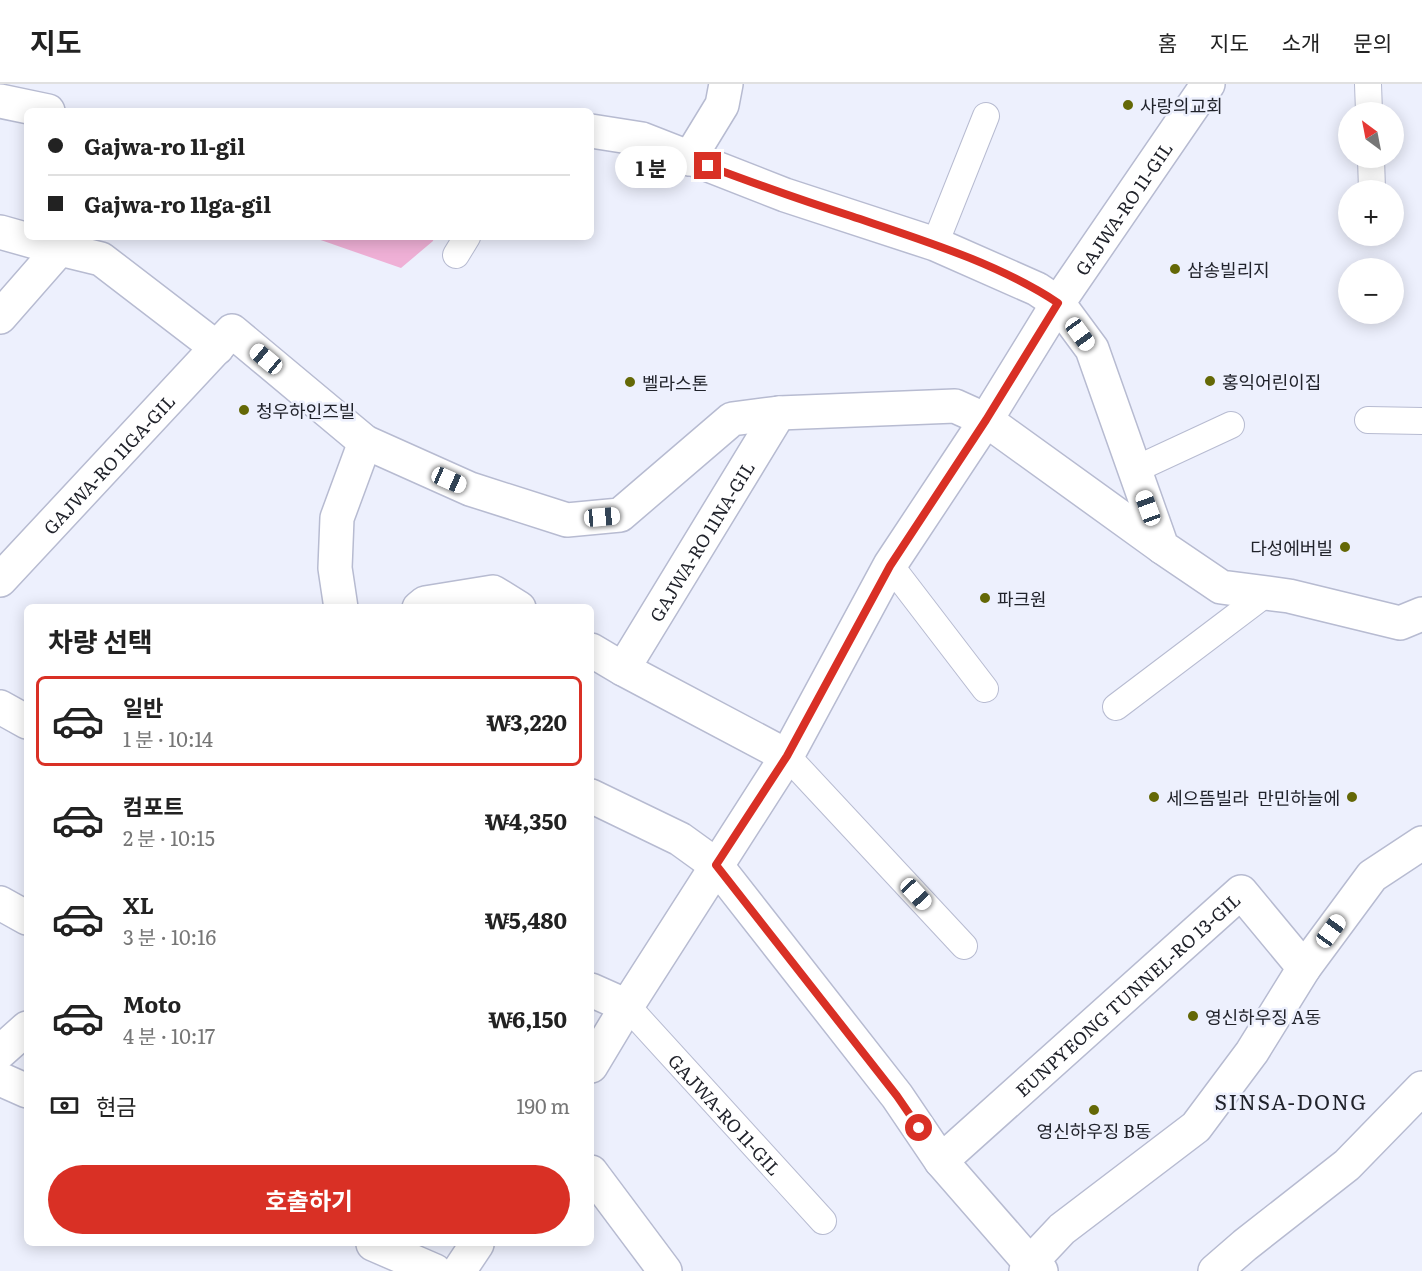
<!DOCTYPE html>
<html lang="ko">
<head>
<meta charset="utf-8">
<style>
	:root { --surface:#fff; --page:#f2f2f2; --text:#222; --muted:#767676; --line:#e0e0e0; --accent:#d93025 }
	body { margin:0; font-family:Literata,"Noto Sans KR",serif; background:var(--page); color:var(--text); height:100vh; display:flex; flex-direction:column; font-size:22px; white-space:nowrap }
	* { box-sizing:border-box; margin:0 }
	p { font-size:20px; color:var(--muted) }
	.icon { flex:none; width:33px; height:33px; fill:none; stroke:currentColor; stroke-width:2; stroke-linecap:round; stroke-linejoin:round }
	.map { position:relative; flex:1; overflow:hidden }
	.details { position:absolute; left:24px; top:520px; width:570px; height:642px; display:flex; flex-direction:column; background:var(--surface); border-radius:9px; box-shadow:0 3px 15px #0003 }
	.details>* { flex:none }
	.banner { position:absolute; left:24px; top:24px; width:570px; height:132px; border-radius:9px; box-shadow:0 3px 15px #0003; display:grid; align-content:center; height:132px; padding:0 24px; background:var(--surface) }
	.needle { width:39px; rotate:328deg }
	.controls { position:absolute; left:1338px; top:18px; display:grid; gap:12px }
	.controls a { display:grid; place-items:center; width:66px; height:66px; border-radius:50%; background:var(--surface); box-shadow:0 3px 15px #0003; font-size:30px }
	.end { position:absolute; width:27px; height:27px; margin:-14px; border:8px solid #d93025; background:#fff; box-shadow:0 0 0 3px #fff }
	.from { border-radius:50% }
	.bubble { position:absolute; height:42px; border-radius:21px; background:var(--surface); box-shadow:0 3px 15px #0003; font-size:20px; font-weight:700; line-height:42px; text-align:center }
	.car { position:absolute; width:18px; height:36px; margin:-18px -9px; border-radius:8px; box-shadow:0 0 4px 2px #0007; background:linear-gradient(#fff 24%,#345 0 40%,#fff 0 76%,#345 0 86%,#fff 0) }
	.banner b { display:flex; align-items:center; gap:21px; height:57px; font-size:22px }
	.banner b+b { border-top:2px solid var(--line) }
	.banner i { width:15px; height:15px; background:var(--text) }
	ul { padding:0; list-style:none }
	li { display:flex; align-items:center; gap:18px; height:90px; margin:0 12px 9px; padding:0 12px; border:3px solid transparent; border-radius:9px }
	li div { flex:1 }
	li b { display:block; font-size:22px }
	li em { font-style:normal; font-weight:700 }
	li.current { border-color:var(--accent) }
	li>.icon { width:54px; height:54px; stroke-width:1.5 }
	h2 { padding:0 24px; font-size:27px; line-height:72px }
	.pay { display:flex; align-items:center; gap:15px; height:66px; padding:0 24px; font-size:22px }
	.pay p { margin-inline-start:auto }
	.cta { display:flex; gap:12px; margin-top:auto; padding:12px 24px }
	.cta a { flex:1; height:69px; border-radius:36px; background:var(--accent); color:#fff; font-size:24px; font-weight:700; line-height:69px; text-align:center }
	header { display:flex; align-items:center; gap:36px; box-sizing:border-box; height:84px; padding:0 30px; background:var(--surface); border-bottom:2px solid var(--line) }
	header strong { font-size:28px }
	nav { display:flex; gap:33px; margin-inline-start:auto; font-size:21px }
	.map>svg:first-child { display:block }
	.green { fill:#efb0d6 }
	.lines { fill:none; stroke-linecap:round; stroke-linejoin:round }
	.lane-casing { stroke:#b7bbd1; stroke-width:28 }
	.street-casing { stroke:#b7bbd1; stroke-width:36 }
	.lane { stroke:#fff; stroke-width:26 }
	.street { stroke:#fff; stroke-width:33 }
	.route { stroke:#d93025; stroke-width:8 }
	.poi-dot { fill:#646806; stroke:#edf0fd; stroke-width:2 }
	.labels { text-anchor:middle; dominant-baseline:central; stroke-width:5; stroke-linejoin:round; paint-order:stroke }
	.poi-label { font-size:18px; fill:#21232b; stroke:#edf0fd; text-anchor:start }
	.street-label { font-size:18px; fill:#21232b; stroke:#edf0fd }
	.quarter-label { font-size:21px; letter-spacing:1.5px; fill:#21232b; stroke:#edf0fd }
</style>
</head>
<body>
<header>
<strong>지도</strong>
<nav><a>홈</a><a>지도</a><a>소개</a><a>문의</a></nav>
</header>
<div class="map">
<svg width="1422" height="1187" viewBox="0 0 1422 1187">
	<rect width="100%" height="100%" fill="#edf0fd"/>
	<path class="green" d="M312 153H434L433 157 401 184Z"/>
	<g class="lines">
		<g class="lane-casing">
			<g id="lane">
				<path d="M1368 0 1369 28"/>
				<path d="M1371 74 1372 106"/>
				<path d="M935 160 986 32"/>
				<path d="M456 171 467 153"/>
				<path d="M1368 336 1422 337"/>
				<path d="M1134 386 1231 341"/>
				<path d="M890 481 985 605"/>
				<path d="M1116 623 1268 508"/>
				<path d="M787 672 964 862"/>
				<path id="s1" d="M627 922 823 1137"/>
			</g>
		</g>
		<g class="street-casing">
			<g id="street">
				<path d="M0 17 48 27"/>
				<path d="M591 47 642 55 785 111 935 160 1037 205 1058 219 1092 265 1162 463 1221 503 1289 512 1400 539 1422 530"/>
				<path d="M689 75 722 21 726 0"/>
				<path d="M0 148 60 165 101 175 217 264"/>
				<path d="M0 233 70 153"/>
				<path id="s2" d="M0 496 232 247 365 358 470 405 567 436 620 431 732 335 779 329 955 322 986 336 1162 463"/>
				<path d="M341 524 335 484 337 434 365 358"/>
				<path d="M419 524 425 519 493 508 519 524"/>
				<path d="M591 566 623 585 787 672"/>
				<path id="s3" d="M623 585 779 329"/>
				<path d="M0 623 27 638"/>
				<path d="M591 712 680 755 716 781 897 1012 941 1077 1030 1179 1041 1187"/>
				<path d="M0 819 27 834"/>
				<path d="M591 906 627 922"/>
				<path d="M0 968 27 944"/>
				<path id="s4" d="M591 982 627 922 787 672 890 481 986 336 1058 219 1208 0"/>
				<path d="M0 995 27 1007"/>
				<path id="s5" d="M941 1077 1241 808 1304 884"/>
				<path d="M591 1088 665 1187"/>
				<path d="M373 1160 435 1187"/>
				<path d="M459 1187 477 1160"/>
				<path d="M1026 1187 1030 1179 1062 1145 1196 1043 1252 968 1304 884 1372 792 1422 759"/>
				<path d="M1215 1187 1245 1161 1347 1081 1422 1004"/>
			</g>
		</g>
		<use href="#lane" class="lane"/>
		<use href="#street" class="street"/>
	</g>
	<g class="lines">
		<path class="route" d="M708 82C756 100 803 117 851 132 919 155 998 179 1058 219L986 336 890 482 787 672 716 781 897 1012 919 1044"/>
	</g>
	<g class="poi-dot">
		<circle cx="1128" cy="21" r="6"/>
		<circle cx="1175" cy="185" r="6"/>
		<circle cx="1210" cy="297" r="6"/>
		<circle cx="630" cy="298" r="6"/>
		<circle cx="244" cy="326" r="6"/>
		<circle cx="1345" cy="463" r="6"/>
		<circle cx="985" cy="514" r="6"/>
		<circle cx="1154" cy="713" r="6"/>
		<circle cx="1352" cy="713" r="6"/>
		<circle cx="1193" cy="932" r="6"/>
		<circle cx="1094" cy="1026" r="6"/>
	</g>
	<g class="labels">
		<g class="poi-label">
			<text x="1140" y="21">사랑의교회</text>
			<text x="1187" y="185">삼송빌리지</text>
			<text x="1222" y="297">홍익어린이집</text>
			<text x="642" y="298">벨라스톤</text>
			<text x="256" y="326">청우하인즈빌</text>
			<text x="1333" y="463" text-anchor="end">다성에버빌</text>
			<text x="997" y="514">파크원</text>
			<text x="1166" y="713">세으뜸빌라</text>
			<text x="1340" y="713" text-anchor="end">만민하늘에</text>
			<text x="1205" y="932">영신하우징 A동</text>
			<text x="1094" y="1046" text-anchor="middle">영신하우징 B동</text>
		</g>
		<g class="street-label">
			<text stroke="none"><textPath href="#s4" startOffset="1010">GAJWA-RO 11-GIL</textPath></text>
			<text stroke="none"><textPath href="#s2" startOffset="159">GAJWA-RO 11GA-GIL</textPath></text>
			<text stroke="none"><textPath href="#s3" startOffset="150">GAJWA-RO 11NA-GIL</textPath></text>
			<text stroke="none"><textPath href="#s5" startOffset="250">EUNPYEONG TUNNEL-RO 13-GIL</textPath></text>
			<text stroke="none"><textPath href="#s1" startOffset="146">GAJWA-RO 11-GIL</textPath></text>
		</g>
		<g class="quarter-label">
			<text x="1291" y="1016">SINSA-DONG</text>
		</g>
	</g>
</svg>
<div class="controls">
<a><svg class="needle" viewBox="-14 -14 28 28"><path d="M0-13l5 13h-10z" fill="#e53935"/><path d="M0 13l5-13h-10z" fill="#767676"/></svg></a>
<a>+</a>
<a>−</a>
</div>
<i class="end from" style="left:919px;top:1044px"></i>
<i class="end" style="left:708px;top:82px"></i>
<div class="bubble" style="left:615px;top:62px;width:72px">1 분</div>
<i class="car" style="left:1080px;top:250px;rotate:144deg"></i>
<i class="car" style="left:266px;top:275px;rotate:310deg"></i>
<i class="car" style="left:449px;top:396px;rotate:114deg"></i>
<i class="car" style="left:1148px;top:424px;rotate:340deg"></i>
<i class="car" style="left:602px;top:433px;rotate:85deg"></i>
<i class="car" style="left:916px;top:810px;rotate:137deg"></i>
<i class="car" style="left:1331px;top:847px;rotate:36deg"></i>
<div class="banner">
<b><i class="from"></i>Gajwa-ro 11-gil</b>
<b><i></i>Gajwa-ro 11ga-gil</b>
</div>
<section class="details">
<h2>차량 선택</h2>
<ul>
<li class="current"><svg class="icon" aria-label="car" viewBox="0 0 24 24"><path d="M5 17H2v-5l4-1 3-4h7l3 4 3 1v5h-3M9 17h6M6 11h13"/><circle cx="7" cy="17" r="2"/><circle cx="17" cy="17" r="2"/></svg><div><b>일반</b><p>1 분 · 10:14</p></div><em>₩3,220</em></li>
<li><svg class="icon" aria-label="car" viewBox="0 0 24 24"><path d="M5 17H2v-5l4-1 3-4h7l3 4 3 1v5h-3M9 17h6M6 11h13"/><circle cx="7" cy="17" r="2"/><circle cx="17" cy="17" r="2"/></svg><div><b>컴포트</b><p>2 분 · 10:15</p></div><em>₩4,350</em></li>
<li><svg class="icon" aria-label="car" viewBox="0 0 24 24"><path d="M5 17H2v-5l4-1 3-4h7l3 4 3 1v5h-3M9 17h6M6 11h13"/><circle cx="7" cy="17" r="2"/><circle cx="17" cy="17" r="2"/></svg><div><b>XL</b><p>3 분 · 10:16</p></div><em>₩5,480</em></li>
<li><svg class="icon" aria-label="car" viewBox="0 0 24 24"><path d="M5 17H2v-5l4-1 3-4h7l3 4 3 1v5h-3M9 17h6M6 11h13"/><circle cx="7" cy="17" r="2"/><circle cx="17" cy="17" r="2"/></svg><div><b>Moto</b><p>4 분 · 10:17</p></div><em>₩6,150</em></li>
</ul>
<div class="pay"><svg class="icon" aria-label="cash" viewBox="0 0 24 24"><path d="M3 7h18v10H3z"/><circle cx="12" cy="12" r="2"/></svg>현금<p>190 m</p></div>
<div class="cta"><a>호출하기</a></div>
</section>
</div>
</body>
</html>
